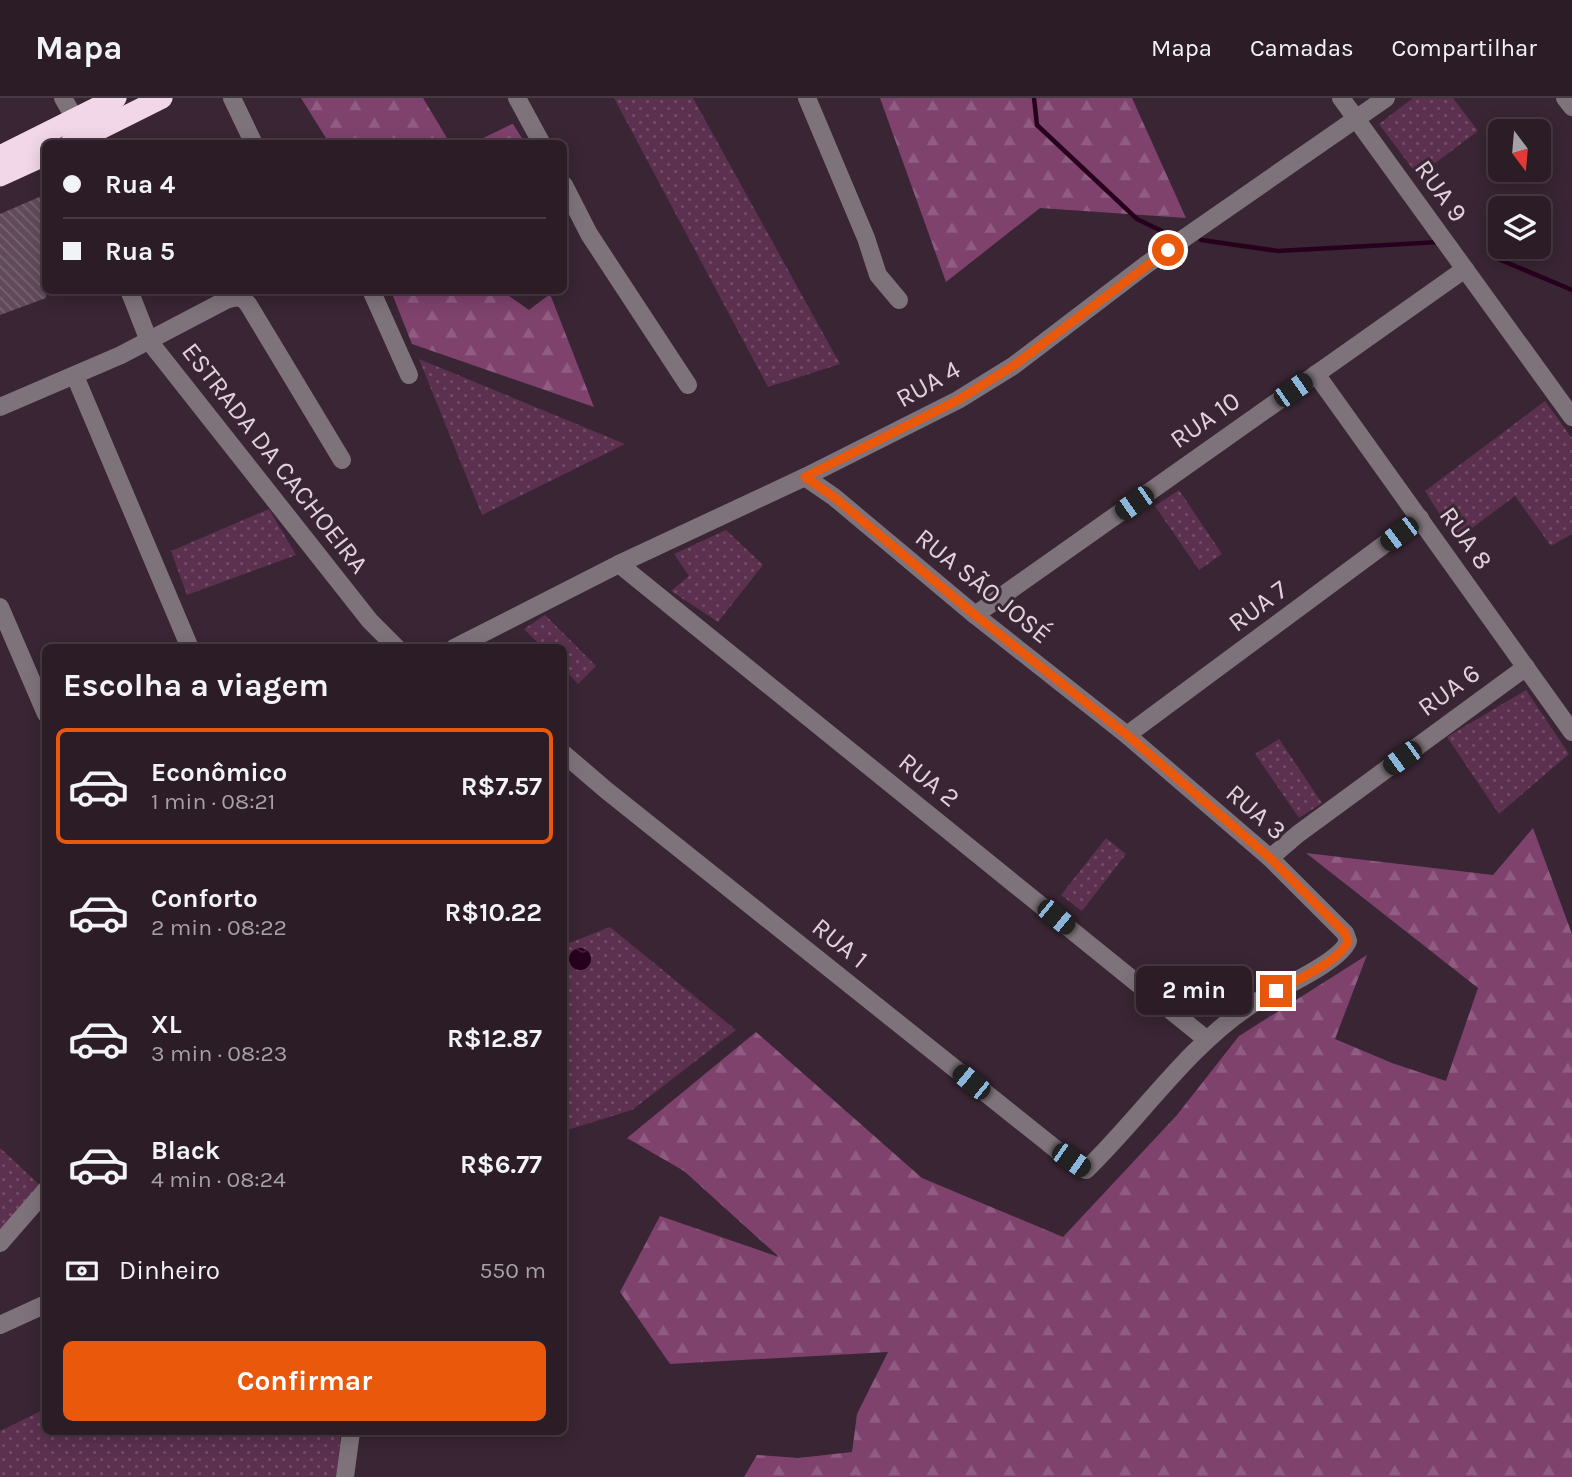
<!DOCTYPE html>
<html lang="pt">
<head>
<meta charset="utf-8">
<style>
	:root { --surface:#2b1c26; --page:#33252e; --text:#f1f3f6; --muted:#a6a1a7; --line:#473a43; --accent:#ea580c }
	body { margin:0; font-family:Karla,sans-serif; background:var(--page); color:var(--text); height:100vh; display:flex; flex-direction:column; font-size:26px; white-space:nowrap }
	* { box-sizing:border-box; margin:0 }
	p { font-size:23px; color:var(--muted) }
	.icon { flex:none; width:38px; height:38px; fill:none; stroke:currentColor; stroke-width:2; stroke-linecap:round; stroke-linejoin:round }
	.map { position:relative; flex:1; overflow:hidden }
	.drawer { position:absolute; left:42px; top:546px; width:525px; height:791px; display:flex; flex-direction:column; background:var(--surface); border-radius:10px; box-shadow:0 4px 18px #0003,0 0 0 2px var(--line) }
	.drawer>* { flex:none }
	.hud { position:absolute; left:42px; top:42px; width:525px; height:154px; border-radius:10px; box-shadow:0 4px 18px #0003,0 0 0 2px var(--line); display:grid; align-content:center; height:154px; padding:0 21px; background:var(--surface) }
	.needle { width:46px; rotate:164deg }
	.tools { position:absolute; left:1488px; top:21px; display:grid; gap:14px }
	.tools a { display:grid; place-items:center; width:63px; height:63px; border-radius:10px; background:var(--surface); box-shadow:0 4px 18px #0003,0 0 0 2px var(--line); font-size:35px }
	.end { position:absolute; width:32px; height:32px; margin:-16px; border:9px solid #ea580c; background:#fff; box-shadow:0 0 0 4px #fff }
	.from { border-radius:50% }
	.bubble { position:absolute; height:49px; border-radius:10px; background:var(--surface); box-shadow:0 4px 18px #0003,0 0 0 2px var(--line); font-size:23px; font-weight:700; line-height:49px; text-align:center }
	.car { position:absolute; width:21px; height:42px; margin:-21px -10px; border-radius:9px; box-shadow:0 0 5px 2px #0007; background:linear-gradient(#222 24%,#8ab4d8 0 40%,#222 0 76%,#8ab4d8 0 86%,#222 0) }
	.hud b { display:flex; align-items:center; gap:24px; height:66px; font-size:26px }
	.hud b+b { border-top:2px solid var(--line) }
	.hud i { width:18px; height:18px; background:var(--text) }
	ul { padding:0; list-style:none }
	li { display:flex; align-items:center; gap:21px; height:116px; margin:0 14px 10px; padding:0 7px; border:4px solid transparent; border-radius:10px }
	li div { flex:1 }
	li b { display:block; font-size:26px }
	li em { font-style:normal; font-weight:700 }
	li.active { border-color:var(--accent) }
	li>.icon { width:63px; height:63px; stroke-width:1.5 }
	h2 { padding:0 21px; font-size:32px; line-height:84px }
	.pay { display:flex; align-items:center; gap:18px; height:77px; padding:0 21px; font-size:26px }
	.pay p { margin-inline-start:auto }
	.primary-button { display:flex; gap:14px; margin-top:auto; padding:14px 21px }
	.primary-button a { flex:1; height:80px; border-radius:10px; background:var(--accent); color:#fff; font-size:28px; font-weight:700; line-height:80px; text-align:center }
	header { display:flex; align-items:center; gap:42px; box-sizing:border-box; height:98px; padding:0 35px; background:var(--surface); border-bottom:2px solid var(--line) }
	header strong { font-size:33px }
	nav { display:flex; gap:38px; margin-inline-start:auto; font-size:24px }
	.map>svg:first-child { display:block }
	.grass { fill:url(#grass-dots) }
	.forest { fill:url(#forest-firs) }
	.water { fill:url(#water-ripples) }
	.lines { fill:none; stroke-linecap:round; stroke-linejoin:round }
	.stream { stroke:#27001e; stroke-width:4.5 }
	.building { fill:url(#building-back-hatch) }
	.minor { stroke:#7e737a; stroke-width:18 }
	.highway { stroke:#f2d7e9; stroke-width:21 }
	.route { stroke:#ea580c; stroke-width:9 }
	.labels { text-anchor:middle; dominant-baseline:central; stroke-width:6; stroke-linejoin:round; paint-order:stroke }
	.street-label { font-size:26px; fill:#e0d2db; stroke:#392533 }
</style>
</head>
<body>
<header>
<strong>Mapa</strong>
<nav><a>Mapa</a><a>Camadas</a><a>Compartilhar</a></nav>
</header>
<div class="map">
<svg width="1572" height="1379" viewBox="0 0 1572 1379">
	<defs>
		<pattern id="grass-dots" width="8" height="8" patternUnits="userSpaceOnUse" patternTransform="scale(1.75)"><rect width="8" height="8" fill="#5c304f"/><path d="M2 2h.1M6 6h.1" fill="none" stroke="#734d68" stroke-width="1.8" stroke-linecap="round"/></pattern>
		<pattern id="forest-firs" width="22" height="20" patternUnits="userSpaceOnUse" patternTransform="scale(1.75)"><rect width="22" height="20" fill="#7e426d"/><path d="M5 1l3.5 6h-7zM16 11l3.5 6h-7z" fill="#905c81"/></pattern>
		<pattern id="water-ripples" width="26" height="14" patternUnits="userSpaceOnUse" patternTransform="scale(1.75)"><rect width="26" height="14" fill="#27001e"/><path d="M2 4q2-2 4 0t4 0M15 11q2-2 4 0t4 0" fill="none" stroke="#46243e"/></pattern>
		<pattern id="building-back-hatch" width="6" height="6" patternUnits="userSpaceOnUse" patternTransform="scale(1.75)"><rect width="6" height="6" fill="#614b5a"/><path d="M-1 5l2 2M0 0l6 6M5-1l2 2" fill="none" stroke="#776471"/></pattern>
	</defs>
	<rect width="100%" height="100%" fill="#392533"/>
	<g class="grass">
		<path d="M614 0H693L840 266 768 289Z"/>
		<path d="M1413 0H1453L1478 33 1418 78 1379 26Z"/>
		<path d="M419 261 625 346 482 417Z"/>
		<path d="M1545 303 1572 340V436L1551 448 1515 398 1456 442 1425 393Z"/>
		<path d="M1179 392 1222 456 1199 472 1155 408Z"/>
		<path d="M269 411 296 457 187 497 171 453Z"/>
		<path d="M726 432 763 467 718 524 671 493 689 478 674 456Z"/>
		<path d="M545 517 596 568 578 586 564 571V550L542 549 524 531Z"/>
		<path d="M1526 592 1569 656 1499 716 1447 639Z"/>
		<path d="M1279 641 1322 705 1299 720 1255 656Z"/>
		<path d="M1106 740 1126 756 1082 813 1061 797Z"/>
		<path d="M610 829 736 932 632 1012 564 1033V847Z"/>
		<path d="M0 1050 44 1091 0 1138Z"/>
		<path d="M45 1311 46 1334H341L336 1379H0V1333Z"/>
	</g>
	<g class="forest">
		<path d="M301 0H423L450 45H329Z"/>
		<path d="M880 0H1132L1186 120 1040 110 946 184Z"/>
		<path d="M513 26 525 45H473L512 26Z"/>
		<path d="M391 193H502L529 212 550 196 594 309 412 246Z"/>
		<path d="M1533 730 1572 836V1379H744L757 1357 798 1360 852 1354 857 1316 888 1254 670 1266 620 1194 660 1118 779 1159 684 1073 627 1040 756 934 922 1080 1063 1139 1177 1017 1239 938 1367 857 1335 941 1392 965 1446 983 1478 890 1306 755 1493 777Z"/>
	</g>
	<circle class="water" cx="580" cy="861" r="11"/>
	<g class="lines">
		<g class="stream">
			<path d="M1034 0 1037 27 1137 121 1170 137"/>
			<path d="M1201 142 1278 153 1440 144"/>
			<path d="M1496 160 1572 192"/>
		</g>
	</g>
	<path class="building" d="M46 96V200L0 217V116Z"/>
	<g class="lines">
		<g class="minor">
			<path d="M63 0 75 21"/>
			<path d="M232 0 254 46"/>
			<path d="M517 0 542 46"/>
			<path d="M807 0 866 140 878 177 899 202"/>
			<path d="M1341 0 1572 319"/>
			<path d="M1565 0 1572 9"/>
			<path d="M564 87 589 136 688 287"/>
			<path d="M129 192 149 243 370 523 397 550"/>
			<path d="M371 192 409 277"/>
			<path d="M1316 276 1572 634"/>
			<path d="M75 278 190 550"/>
			<path d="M0 309 121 257 226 202C235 199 241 197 248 206L342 362"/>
			<path d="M619 466 1206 941"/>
			<path d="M0 509 46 616"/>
			<path d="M975 517 1465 171"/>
			<path d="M454 550 619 466 805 379 958 302 1013 268 1147 166 1386 0"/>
			<path d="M1127 637 1420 420"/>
			<path d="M564 656 606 692 1057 1052 1086 1072C1141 1019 1187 949 1251 907 1273 893 1340 865 1348 843L1345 835 1270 760 1127 637 975 517 834 399 805 379"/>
			<path d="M1270 760 1298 736 1526 569"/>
			<path d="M0 1145 46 1092"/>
			<path d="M0 1227 46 1206"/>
			<path d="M345 1379 351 1334"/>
		</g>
		<g class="highway">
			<path d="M70 46 162 0"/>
			<path d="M0 58 116 0"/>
			<path d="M0 78 46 57"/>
		</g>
	</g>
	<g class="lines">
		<path class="route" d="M1168 152 1013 268 958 302 805 379 834 399 975 517 1127 637 1270 760 1345 835 1348 843C1341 863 1294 883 1276 893"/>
	</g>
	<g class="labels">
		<g class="street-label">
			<text transform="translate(1441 93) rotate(54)">RUA 9</text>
			<text transform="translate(928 286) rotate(-29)">RUA 4</text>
			<text transform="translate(1205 322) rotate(-35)">RUA 10</text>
			<text transform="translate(275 360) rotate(52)">ESTRADA DA CACHOEIRA</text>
			<text transform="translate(1466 440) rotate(54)">RUA 8</text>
			<text transform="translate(983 488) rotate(39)">RUA SÃO JOSÉ</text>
			<text transform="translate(1258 508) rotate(-37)">RUA 7</text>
			<text transform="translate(1449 592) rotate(-36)">RUA 6</text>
			<text transform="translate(929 682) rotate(39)">RUA 2</text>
			<text transform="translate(1256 714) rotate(41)">RUA 3</text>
			<text transform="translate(840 845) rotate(39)">RUA 1</text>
		</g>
	</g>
</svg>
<div class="tools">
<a><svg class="needle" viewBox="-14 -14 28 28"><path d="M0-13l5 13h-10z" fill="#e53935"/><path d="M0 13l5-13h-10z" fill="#a6a1a7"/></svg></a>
<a><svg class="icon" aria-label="layers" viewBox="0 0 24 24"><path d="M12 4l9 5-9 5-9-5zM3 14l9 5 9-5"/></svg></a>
</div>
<i class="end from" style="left:1168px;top:152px"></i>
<i class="end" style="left:1276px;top:893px"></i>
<div class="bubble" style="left:1136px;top:868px;width:116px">2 min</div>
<i class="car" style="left:1293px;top:292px;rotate:55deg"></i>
<i class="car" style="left:1134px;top:405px;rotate:235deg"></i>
<i class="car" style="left:1399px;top:436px;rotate:233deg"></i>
<i class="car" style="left:1402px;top:660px;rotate:234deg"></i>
<i class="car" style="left:1056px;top:819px;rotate:129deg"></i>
<i class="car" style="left:971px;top:984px;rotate:309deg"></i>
<i class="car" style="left:1071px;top:1062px;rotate:125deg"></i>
<div class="hud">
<b><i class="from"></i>Rua 4</b>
<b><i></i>Rua 5</b>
</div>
<section class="drawer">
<h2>Escolha a viagem</h2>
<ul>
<li class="active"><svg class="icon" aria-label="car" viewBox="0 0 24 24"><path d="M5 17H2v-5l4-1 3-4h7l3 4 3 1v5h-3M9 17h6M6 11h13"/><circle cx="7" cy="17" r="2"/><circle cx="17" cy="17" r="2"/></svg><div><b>Econômico</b><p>1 min · 08:21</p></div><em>R$7.57</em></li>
<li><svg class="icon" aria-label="car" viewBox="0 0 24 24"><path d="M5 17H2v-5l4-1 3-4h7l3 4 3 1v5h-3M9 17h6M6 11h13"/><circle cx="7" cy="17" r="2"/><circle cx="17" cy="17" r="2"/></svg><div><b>Conforto</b><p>2 min · 08:22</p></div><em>R$10.22</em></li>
<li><svg class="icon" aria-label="car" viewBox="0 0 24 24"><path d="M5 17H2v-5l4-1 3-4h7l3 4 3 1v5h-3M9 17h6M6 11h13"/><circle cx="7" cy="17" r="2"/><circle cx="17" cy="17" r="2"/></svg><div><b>XL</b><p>3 min · 08:23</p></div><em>R$12.87</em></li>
<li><svg class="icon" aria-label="car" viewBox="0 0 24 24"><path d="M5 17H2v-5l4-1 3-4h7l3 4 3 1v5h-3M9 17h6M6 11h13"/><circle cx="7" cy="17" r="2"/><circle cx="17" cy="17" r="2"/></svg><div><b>Black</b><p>4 min · 08:24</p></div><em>R$6.77</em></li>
</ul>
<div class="pay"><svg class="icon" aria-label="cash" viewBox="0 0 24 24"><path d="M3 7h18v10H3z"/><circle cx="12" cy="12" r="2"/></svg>Dinheiro<p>550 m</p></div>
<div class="primary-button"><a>Confirmar</a></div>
</section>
</div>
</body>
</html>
